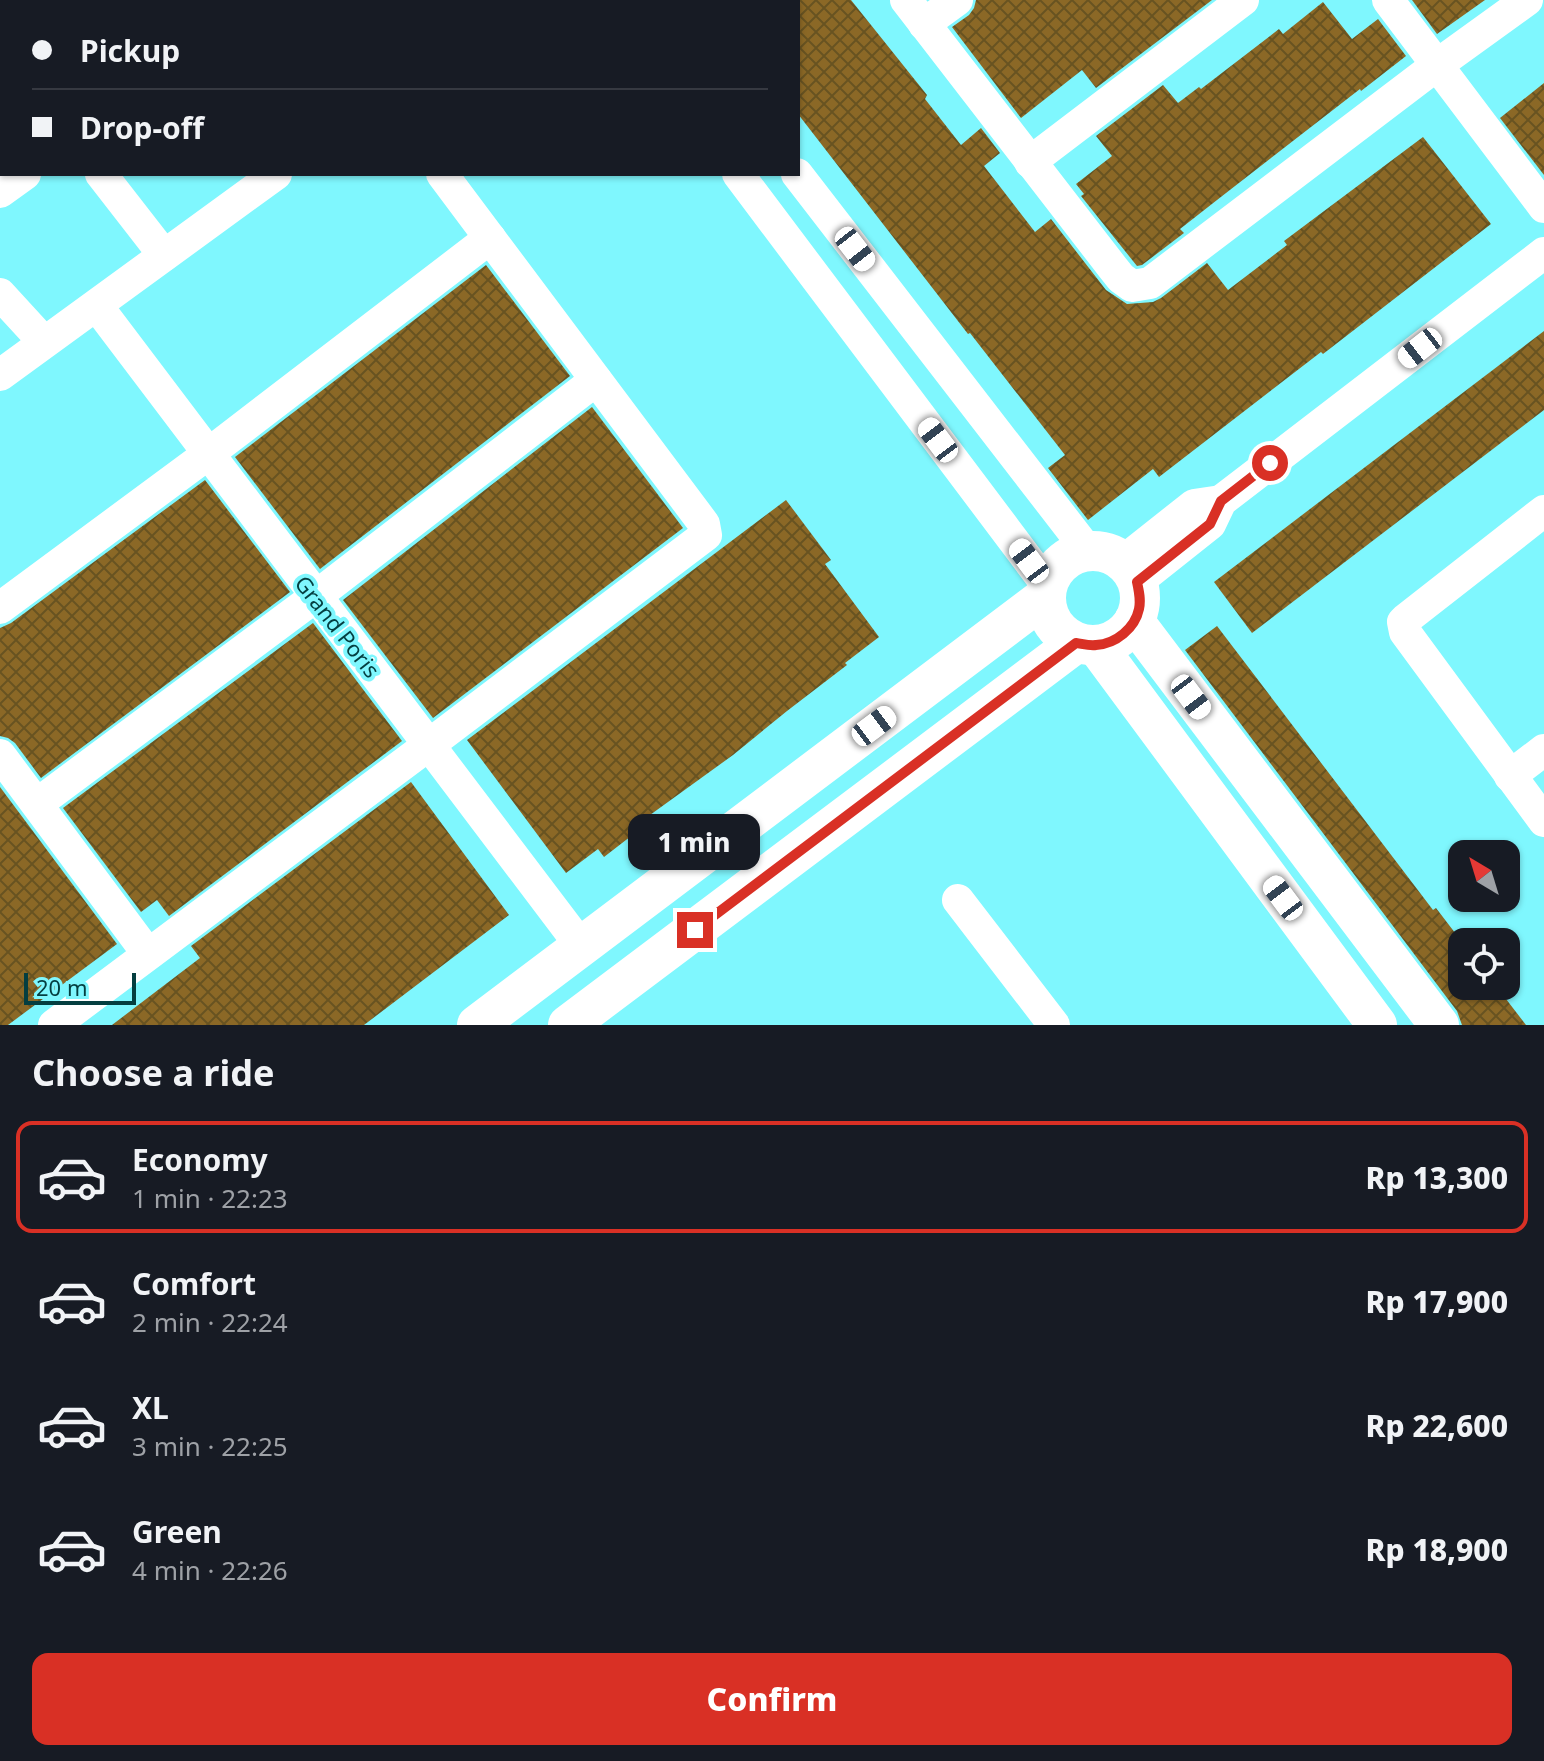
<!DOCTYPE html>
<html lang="en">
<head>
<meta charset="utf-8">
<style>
	:root { --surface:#171b24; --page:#242831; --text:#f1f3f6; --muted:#9ea1a6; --line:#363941; --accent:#d93025 }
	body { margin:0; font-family:"Noto Sans",sans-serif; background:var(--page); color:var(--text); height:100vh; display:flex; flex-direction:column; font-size:30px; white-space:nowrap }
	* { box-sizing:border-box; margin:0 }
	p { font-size:26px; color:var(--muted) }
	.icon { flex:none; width:44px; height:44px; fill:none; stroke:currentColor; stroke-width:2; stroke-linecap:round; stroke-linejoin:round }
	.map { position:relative; height:1025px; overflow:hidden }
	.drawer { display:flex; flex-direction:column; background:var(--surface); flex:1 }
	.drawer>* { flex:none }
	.top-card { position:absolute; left:0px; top:0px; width:800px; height:176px; box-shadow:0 2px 6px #0004; display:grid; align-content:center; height:176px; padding:0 32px; background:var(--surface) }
	.needle { width:52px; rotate:322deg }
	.fabs { position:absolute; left:1448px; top:840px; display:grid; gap:16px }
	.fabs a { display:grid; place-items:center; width:72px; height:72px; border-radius:16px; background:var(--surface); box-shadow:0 2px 6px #0004; font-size:40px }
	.scale { position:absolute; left:24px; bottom:20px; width:112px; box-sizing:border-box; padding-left:8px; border:4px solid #043e40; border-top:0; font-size:22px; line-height:28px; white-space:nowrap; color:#043e40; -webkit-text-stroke:6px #7ff7fe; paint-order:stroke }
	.end { position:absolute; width:36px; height:36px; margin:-18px; border:10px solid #d93025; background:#fff; box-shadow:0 0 0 4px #fff }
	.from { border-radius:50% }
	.bubble { position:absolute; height:56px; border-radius:16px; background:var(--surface); box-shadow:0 2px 6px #0004; font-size:26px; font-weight:800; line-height:56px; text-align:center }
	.car { position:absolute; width:24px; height:48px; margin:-24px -12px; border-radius:10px; box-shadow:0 0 6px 2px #0007; background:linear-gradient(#fff 24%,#345 0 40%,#fff 0 76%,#345 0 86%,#fff 0) }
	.top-card b { display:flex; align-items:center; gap:28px; height:76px; font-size:30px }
	.top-card b+b { border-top:2px solid var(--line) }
	.top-card i { width:20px; height:20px; background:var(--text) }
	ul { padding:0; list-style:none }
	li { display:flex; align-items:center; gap:24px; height:112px; margin:0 16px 12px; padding:0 16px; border:4px solid transparent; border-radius:16px }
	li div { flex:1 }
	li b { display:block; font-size:30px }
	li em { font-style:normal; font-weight:800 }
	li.active { border-color:var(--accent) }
	li>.icon { width:72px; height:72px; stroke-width:1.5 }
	h2 { padding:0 32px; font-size:36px; line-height:96px }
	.button { display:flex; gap:16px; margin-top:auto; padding:16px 32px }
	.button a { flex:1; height:92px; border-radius:16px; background:var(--accent); color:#fff; font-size:32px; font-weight:800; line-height:92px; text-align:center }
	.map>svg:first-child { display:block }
	.building { fill:url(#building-cross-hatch) }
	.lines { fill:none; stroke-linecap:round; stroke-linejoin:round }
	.minor { stroke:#fff; stroke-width:32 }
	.tertiary { stroke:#fff; stroke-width:40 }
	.route { stroke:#d93025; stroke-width:10 }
	.labels { text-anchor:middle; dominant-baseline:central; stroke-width:8; stroke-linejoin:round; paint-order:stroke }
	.street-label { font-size:22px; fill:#043e40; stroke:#7ff7fe }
</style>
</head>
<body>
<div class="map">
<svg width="1544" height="1025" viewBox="0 0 1544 1025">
	<defs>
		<pattern id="building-cross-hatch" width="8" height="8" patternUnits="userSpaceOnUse" patternTransform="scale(2)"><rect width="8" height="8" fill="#8b6826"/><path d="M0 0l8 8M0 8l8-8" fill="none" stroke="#685321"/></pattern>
	</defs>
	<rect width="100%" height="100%" fill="#7ff7fe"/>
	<g class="building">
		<path d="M798 0H851L927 95 925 99 961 145 981 128 1000 153 984 166 1035 232 1051 219 1106 290 1127 304 1153 302 1161 298 1207 263 1228 290 1287 245 1284 241 1423 137 1491 224 1323 354 1321 352 1159 477 1153 469 1088 520 1048 468 1065 455 970 333 968 334 798 114Z"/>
		<path d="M976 0H1212L1096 88 1082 70 1021 118 952 27 969 15 974 8Z"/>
		<path d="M1412 0H1485L1437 34Z"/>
		<path d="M1323 2 1352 39 1378 19 1406 56 1361 91 1360 89 1217 200 1180 229 1184 233 1142 265 1137 266 1081 196 1084 194 1076 184 1112 156 1096 136 1163 85 1178 103 1199 87 1201 89 1279 29 1283 34Z"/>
		<path d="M1544 83V175L1500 118Z"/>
		<path d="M486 265 570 376 320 569 235 457Z"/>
		<path d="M1544 331V410L1252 633 1214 582Z"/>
		<path d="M592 407 683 528 433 718 343 600Z"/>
		<path d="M205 480 290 592 41 778 15 743 8 738 0 736V628L11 623Z"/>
		<path d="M786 500 831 560 825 564 879 637 845 663 847 665 787 711 733 755 632 828 635 833 604 857 598 849 566 873 467 740Z"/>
		<path d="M313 623 402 741 169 916 157 900 141 912 63 808Z"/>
		<path d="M1217 626 1433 910 1436 908 1462 942V986H1496L1526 1025H1462L1457 1011 1185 650Z"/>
		<path d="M411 782 509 915 364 1025H112L200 958 191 946Z"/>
		<path d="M0 787 117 944 8 1025H0Z"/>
	</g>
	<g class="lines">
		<g class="minor">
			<path d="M607 0 609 2"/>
			<path d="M663 0 664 2"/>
			<path d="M906 0 1113 268 1121 278 1132 286 1150 283 1437 65 1527 0"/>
			<path d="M1388 0 1544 207"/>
			<path d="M924 24 957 0"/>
			<path d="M1030 162 1243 0"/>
			<path d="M101 174 164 255"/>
			<path d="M738 174 1047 585"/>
			<path d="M797 174 1088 551"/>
			<path d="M0 192 25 174"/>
			<path d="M0 294 44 342"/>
			<path d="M97 306 581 946"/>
			<path d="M0 375 276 174"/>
			<path d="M1544 511 1406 619 1403 622 1405 632 1544 821"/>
			<path d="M1122 562 1194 505 1221 501"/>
			<path d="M1137 582 1210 524 1221 501 1544 253"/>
			<path d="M0 608 208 454 490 238"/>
			<path d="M0 755 148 954"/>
			<path d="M1510 776 1544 750"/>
			<path d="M37 804 315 597 596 380"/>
			<path d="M958 900 1054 1025"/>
			<path d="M54 1025 430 744 706 535 704 524 442 174"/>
		</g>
		<g class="tertiary">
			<circle cx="1093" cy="598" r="47"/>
			<path d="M1134 621 1439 1025"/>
			<path d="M1096 645 1377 1025"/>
			<path d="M477 1025 1045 597"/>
			<path d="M568 1025 1076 643"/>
		</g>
	</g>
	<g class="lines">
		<path class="route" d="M695 930 1076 643C1083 644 1090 646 1096 645 1116 644 1135 628 1139 609 1141 600 1139 591 1137 582L1210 524 1221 501 1270 463"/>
	</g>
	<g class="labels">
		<g class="street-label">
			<text transform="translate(338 626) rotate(52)">Grand Poris</text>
		</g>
	</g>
</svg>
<div class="fabs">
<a><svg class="needle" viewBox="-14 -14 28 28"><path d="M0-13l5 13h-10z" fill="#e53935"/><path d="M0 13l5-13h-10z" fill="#9ea1a6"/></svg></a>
<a><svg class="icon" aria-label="locate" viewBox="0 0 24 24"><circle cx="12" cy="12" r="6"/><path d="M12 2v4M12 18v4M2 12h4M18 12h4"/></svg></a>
</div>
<div class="scale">20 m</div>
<i class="end from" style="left:1270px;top:463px"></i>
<i class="end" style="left:695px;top:930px"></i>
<div class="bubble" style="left:628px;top:814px;width:132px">1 min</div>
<i class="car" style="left:855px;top:249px;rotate:142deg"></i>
<i class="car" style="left:1420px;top:348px;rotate:232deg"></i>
<i class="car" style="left:938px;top:440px;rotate:323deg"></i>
<i class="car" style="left:1029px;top:561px;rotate:323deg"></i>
<i class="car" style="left:1191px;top:697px;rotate:143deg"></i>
<i class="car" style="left:874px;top:726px;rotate:53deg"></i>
<i class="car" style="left:1283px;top:898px;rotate:323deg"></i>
<div class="top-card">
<b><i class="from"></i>Pickup</b>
<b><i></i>Drop-off</b>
</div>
</div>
<section class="drawer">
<h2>Choose a ride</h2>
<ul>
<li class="active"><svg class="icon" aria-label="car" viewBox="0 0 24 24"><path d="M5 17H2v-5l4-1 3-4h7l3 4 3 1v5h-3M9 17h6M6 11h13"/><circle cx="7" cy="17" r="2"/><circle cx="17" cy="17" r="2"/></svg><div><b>Economy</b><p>1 min · 22:23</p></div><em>Rp 13,300</em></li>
<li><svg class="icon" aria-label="car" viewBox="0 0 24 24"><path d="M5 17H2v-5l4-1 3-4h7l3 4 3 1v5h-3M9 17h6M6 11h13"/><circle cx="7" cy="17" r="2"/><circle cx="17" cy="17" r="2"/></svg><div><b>Comfort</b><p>2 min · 22:24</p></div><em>Rp 17,900</em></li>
<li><svg class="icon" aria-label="car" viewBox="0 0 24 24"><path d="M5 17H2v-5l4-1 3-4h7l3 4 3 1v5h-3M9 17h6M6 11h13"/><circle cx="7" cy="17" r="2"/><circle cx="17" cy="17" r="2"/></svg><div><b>XL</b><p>3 min · 22:25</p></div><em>Rp 22,600</em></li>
<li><svg class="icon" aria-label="car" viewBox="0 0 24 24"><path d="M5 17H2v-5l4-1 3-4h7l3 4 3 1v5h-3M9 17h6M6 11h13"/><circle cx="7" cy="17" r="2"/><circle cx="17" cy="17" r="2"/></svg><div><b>Green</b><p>4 min · 22:26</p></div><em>Rp 18,900</em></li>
</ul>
<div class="button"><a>Confirm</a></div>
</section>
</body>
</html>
